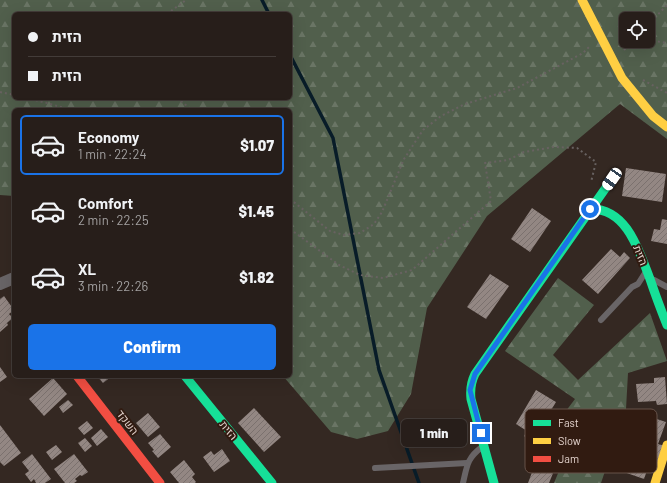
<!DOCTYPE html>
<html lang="en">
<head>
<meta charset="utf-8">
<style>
	:root { --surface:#271e1a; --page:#332b27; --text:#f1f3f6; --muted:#a4a2a2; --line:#433c39; --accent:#1a73e8 }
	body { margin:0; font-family:Barlow,Heebo,sans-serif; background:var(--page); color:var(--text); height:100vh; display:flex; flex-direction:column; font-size:15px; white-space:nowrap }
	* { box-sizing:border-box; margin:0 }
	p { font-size:13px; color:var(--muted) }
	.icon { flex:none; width:22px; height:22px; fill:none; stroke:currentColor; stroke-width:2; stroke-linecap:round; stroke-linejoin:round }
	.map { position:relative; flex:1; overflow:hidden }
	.details { position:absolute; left:12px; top:108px; width:280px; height:270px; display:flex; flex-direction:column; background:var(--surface); border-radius:6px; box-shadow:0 4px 16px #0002,0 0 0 1px var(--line) }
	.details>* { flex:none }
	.hud { position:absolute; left:12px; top:12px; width:280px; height:88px; border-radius:6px; box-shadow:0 4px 16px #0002,0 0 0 1px var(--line); display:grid; align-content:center; height:88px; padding:0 16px; background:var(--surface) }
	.controls { position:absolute; left:619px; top:12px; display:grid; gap:8px }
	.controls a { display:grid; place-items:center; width:36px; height:36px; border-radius:6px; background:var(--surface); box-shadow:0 4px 16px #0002,0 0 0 1px var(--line); font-size:20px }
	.end { position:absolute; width:18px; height:18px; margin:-9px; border:5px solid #1a73e8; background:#fff; box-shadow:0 0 0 2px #fff }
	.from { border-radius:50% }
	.bubble { position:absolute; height:28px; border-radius:6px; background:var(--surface); box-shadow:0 4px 16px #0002,0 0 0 1px var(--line); font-size:13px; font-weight:800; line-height:28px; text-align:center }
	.car { position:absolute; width:12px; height:24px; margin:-12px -6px; border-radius:5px; box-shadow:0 0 3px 1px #0007; background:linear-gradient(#fff 24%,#345 0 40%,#fff 0 76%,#345 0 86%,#fff 0) }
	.hud b { display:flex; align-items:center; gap:14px; height:38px; font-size:15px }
	.hud b+b { border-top:1px solid var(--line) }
	.hud i { width:10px; height:10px; background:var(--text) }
	ul { padding:7px 0 0; list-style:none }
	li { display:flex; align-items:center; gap:12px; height:60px; margin:0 8px 6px; padding:0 8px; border:2px solid transparent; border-radius:6px }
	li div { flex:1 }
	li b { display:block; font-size:15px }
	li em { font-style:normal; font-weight:800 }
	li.active { border-color:var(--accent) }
	li>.icon { width:36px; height:36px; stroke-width:1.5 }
	.action { display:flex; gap:8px; margin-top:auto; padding:8px 16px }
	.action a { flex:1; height:46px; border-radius:6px; background:var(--accent); color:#fff; font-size:16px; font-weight:800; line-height:46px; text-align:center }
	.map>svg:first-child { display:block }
	.forest { fill:url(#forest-firs); fill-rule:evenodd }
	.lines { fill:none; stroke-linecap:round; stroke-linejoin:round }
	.stream { stroke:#081c28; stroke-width:3.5 }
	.building { fill:url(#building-hatch) }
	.path { stroke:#686261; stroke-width:2; stroke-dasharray:2 3; stroke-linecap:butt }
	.lane { stroke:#696567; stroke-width:6 }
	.street { stroke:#696567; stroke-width:12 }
	.fast { stroke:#16e098; stroke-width:9 }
	.slow { stroke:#ffcf43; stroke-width:9 }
	.jam { stroke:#f24e42; stroke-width:9 }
	.route { stroke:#1a73e8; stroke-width:5 }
	.labels { text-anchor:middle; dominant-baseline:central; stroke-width:4; stroke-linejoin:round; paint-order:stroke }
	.street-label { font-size:11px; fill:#e3d3cd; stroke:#311b11 }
	.key { fill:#311b11; stroke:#665249; stroke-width:1 }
	.key-label { font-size:11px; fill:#e3d3cd }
</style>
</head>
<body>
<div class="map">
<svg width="667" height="483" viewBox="0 0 667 483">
	<defs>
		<pattern id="forest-firs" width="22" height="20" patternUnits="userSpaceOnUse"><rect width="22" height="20" fill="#515f4c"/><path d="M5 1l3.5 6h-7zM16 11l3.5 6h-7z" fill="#6a7565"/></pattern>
		<pattern id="building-hatch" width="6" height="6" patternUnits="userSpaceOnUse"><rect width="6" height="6" fill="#938783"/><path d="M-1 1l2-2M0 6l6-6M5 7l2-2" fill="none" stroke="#7b716e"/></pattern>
	</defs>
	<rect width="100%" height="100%" fill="#342822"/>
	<g class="forest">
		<path d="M0 0H667V139L620 104 487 216 427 308 411 394 388 431 357 439 331 432 283 376H290V110H14V196L0 195ZM14 14H290V98H14ZM626 19H648V41H626Z"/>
		<path d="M558 278 594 305 553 355 578 380 650 313 667 361 628 373 626 409 601 483H554L569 447 547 436 575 399 505 351Z"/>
	</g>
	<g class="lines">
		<g class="stream">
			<path d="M262 0 269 14"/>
			<path d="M290 55 333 138 379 370 419 483"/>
		</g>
	</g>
	<g class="building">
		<path d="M626 168 666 174 662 202 622 196Z"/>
		<path d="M532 208 551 221 530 252 511 239Z"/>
		<path d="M662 219 667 220V244L651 241 654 229 660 230Z"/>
		<path d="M611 249 620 257 624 252 630 258 598 294 582 280Z"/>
		<path d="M490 274 509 286 486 319 467 307Z"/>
		<path d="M4 296 14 310 9 314 13 318 7 323 8 325 0 332V299Z"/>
		<path d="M0 367 7 377 0 382Z"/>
		<path d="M97 376H112L103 383Z"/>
		<path d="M665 377 667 404 657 405 656 401 638 402 636 384 654 383V378Z"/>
		<path d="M53 378 67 394 44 416 29 399Z"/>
		<path d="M536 390 556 402 532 442 524 436 527 431 516 424Z"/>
		<path d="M68 400 73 405 63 413 59 407Z"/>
		<path d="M254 408 281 437 264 452 238 423Z"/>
		<path d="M148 413 160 427 148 437 136 423Z"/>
		<path d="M641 414 666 422 658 444 665 446 660 462 651 459 644 479 621 471 624 461 621 460 627 445 650 453 654 443 633 436Z"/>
		<path d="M87 421 93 428 84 435 78 428Z"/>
		<path d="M0 425 21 453 4 466 0 462Z"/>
		<path d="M101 429 108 437 97 446 91 438Z"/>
		<path d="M160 434 171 447 158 458 152 451 154 450 148 443Z"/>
		<path d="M85 438 92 446 85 452 78 443Z"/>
		<path d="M543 443 562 451 549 483H528Z"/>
		<path d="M56 445 62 452 52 460 46 452Z"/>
		<path d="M222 449 230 461 214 472 203 457 211 451 214 455Z"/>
		<path d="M32 454 51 479 45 483H36L34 479 31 482 25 474 29 471 22 462Z"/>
		<path d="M74 454 88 472 82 476 80 475 75 479 77 481 74 483H65L54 469Z"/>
		<path d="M184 460 195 474 192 477 196 482 195 483H179L170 472Z"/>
	</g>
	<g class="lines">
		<g class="path">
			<path d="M167 14 186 0"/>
			<path d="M648 25 667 5"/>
			<path d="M648 40 667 43"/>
			<path d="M624 50 633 41"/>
			<path d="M643 80 667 93"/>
			<path d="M0 92 14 95"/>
			<path d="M26 98 47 103 71 110"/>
			<path d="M177 98 192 110"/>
			<path d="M290 199 330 231 344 235 360 233 374 224 382 212 404 159 423 130 441 116 465 104 517 88 583 53 590 46"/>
			<path d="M290 229 339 265 360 275 383 278 412 270 491 201 485 163 508 160 524 152 554 147 577 148 596 162 591 182"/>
		</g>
		<g class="lane">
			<path d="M654 280 667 287"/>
			<path d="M601 320 632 287 638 284 645 273"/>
			<path d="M375 468 467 463"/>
			<path d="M463 483C467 466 467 458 482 447"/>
		</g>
		<path class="street" d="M0 284 14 278"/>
		<g class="fast">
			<path d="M590 209C627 208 639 251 650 279 655 294 661 310 667 325"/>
			<path d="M185 376 272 483"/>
			<path d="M494 483 471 399C470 390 471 382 475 374L612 179"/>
		</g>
		<g class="slow">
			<path d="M582 0 622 78 653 116 667 127"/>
			<path d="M655 483 667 445"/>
		</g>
		<path class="jam" d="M77 376 160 483"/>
	</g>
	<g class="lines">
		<path class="route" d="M481 433 470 390 475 374 590 209"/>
	</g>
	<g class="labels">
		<g class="street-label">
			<text transform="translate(641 255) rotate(68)">הזית</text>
			<text transform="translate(128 422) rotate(52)">השקד</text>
			<text transform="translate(229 430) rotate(51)">הזית</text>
		</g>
	</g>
	<rect x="525" y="409" width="132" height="64" rx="6" class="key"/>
	<rect x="533" y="420" width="18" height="6" fill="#16e098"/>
	<rect x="533" y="438" width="18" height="6" fill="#ffcf43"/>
	<rect x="533" y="456" width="18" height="6" fill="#f24e42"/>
	<g class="key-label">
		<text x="558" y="427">Fast</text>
		<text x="558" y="445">Slow</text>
		<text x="558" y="463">Jam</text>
	</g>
</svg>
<div class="controls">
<a><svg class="icon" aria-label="locate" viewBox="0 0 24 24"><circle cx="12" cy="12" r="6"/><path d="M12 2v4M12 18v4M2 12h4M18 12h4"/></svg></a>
</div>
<i class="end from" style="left:590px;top:209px"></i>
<i class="end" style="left:481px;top:433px"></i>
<div class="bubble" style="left:401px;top:419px;width:66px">1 min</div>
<i class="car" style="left:612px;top:179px;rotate:215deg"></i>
<div class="hud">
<b><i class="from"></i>הזית</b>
<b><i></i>הזית</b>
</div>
<section class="details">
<ul>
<li class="active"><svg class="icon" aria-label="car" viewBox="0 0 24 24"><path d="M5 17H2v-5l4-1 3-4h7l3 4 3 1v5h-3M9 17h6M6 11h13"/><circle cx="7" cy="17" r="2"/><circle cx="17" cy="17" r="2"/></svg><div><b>Economy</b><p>1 min · 22:24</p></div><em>$1.07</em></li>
<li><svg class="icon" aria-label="car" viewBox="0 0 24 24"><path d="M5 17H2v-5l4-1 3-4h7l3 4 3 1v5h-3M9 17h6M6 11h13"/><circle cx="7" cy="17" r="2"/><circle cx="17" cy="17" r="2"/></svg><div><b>Comfort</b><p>2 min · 22:25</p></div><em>$1.45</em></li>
<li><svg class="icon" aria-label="car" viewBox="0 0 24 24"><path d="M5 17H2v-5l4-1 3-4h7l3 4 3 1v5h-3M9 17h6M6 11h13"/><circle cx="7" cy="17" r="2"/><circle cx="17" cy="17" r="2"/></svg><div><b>XL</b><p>3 min · 22:26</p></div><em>$1.82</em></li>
</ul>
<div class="action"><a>Confirm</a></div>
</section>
</div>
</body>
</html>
